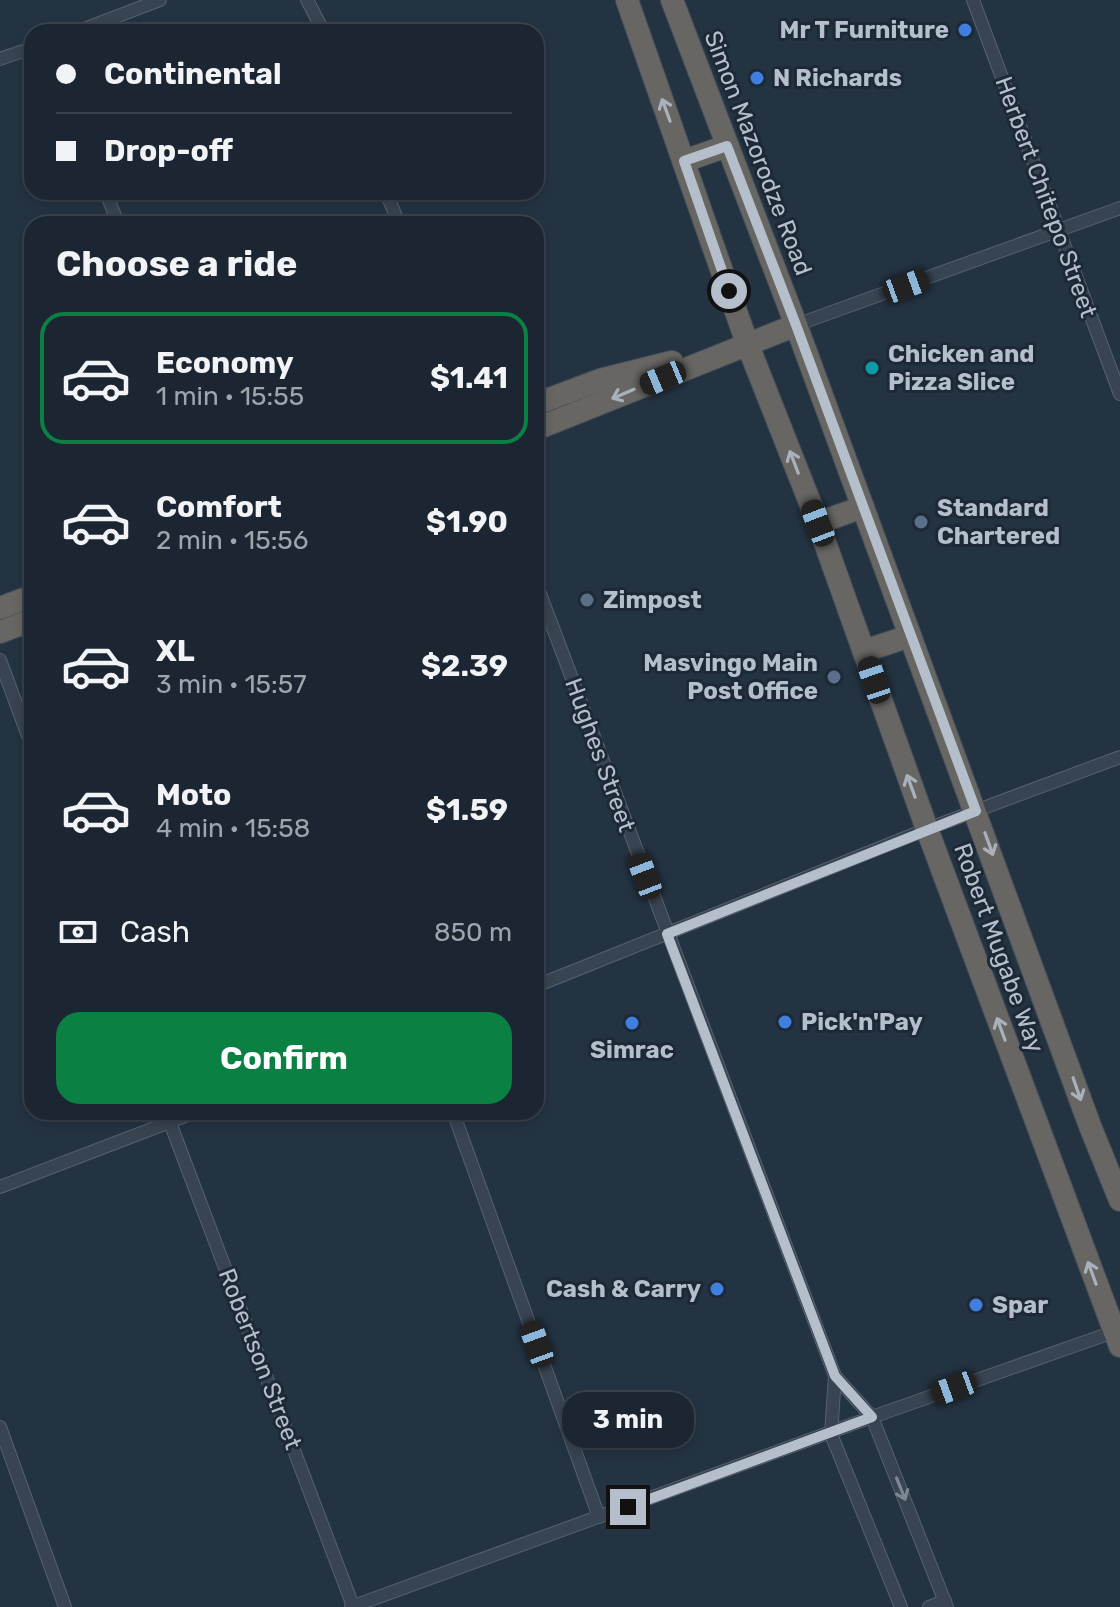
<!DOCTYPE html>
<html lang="en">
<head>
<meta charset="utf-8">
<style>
	:root { --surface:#1b2632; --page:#242e3a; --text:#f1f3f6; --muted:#a0a5ac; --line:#39434d; --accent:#0b8043 }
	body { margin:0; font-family:Rubik,sans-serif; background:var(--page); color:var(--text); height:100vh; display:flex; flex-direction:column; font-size:30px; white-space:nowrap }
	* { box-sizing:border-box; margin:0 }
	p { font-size:26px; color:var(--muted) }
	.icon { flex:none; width:44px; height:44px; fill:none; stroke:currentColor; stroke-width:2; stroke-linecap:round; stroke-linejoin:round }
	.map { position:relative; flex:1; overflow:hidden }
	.details { position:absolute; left:24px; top:216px; width:520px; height:904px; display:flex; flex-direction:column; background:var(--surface); border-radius:24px; box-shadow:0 4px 12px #0003,0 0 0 2px var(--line) }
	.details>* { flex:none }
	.top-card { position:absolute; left:24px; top:24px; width:520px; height:176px; border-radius:24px; box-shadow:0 4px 12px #0003,0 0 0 2px var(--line); display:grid; align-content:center; height:176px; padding:0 32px; background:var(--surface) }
	.end { position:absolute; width:36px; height:36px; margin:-18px; border:10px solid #b5bfcc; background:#111; box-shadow:0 0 0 4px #111 }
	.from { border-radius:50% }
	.bubble { position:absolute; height:56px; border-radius:24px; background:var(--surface); box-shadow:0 4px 12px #0003,0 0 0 2px var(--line); font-size:26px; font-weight:700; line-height:56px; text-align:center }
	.car { position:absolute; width:24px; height:48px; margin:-24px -12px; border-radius:10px; box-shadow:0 0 6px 2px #0007; background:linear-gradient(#222 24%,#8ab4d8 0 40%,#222 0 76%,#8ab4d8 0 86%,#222 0) }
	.top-card b { display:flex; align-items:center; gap:28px; height:76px; font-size:30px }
	.top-card b+b { border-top:2px solid var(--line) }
	.top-card i { width:20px; height:20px; background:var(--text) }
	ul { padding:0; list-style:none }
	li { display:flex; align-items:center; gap:24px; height:132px; margin:0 16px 12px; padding:0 16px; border:4px solid transparent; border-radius:24px }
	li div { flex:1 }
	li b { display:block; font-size:30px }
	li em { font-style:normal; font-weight:700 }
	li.selected { border-color:var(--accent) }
	li>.icon { width:72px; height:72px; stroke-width:1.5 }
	h2 { padding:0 32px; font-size:36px; line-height:96px }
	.pay { display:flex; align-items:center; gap:20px; height:88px; padding:0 32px; font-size:30px }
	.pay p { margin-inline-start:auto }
	.action { display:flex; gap:16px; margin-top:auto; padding:16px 32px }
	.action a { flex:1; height:92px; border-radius:24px; background:var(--accent); color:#fff; font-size:32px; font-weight:700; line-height:92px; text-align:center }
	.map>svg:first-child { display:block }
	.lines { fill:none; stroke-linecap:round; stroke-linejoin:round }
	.minor-casing { stroke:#56626f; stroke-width:14 }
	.trunk-casing { stroke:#434f5c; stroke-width:24 }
	.minor { stroke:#384451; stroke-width:12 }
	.trunk { stroke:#676663; stroke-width:22 }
	.oneway { stroke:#a9b2bc }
	.oneway2 { stroke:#7d8895 }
	.route { stroke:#b5bfcc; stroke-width:10 }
	.shop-dot { fill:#3f7fe0; stroke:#1d2936; stroke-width:3 }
	.culture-dot { fill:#0f9aa8; stroke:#1d2936; stroke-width:3 }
	.service-dot { fill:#5c6f8a; stroke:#1d2936; stroke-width:3 }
	.labels { text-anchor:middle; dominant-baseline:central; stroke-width:6; stroke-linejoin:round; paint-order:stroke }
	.poi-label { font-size:24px; font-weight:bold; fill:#b5bfcc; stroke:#1d2936; text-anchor:start }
	.street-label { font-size:24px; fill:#b5bfcc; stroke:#1d2936 }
</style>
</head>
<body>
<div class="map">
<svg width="1120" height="1607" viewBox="0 0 1120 1607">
	<rect width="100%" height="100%" fill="#243342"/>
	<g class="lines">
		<g class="minor-casing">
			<g id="minor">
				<path d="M307 0 324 32"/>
				<path d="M973 0 1120 394"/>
				<path d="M76 32 160 0"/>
				<path d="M0 59 32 48"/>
				<path d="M106 192 118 224"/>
				<path d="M386 192 399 224"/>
				<path d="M796 325 1120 208"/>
				<path d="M536 583 835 1376 872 1417 947 1607"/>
				<path d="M0 660 32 747"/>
				<path d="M536 986 927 829 1120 757"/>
				<path d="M166 1112 353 1606"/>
				<path d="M453 1112 599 1517"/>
				<path d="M0 1187 196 1112"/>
				<path d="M835 1376 831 1434 901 1607"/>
				<path d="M0 1427 65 1607"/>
				<path d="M351 1607 872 1417 1119 1330"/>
				<path d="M929 1607 945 1601"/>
			</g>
		</g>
		<g class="trunk-casing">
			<g id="trunk">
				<path d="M627 0 747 343 818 523 927 829 1120 1346"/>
				<path d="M672 0 796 325 1090 1126 1120 1200"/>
				<path d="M684 161 727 146"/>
				<path d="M536 404 600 380 672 362"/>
				<path d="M536 429 796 325"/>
				<path d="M818 523 863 507"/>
				<path d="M0 608 32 596"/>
				<path d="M0 632 32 620"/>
				<path d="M864 651 910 636"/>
			</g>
		</g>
		<use href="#minor" class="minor"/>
		<use href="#trunk" class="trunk"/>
	</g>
	<defs><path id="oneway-shaft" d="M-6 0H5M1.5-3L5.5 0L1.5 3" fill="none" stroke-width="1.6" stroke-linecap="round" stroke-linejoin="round" transform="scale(2)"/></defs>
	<g class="oneway">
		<use href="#oneway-shaft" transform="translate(666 110) rotate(-110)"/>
		<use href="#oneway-shaft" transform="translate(623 394) rotate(157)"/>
		<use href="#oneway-shaft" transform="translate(794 462) rotate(-111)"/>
		<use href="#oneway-shaft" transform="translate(911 786) rotate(-110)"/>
		<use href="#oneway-shaft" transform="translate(989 844) rotate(70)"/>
		<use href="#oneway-shaft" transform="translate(1001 1029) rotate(-110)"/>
		<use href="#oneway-shaft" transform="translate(1077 1089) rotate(71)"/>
		<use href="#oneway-shaft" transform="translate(1092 1273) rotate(-110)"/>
	</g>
	<use class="oneway2" href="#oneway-shaft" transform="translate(901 1489) rotate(68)"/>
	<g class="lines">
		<path class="route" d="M628 1507 872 1417 835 1376 667 934 976 811 796 325 727 146 684 161 729 291"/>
	</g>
	<g class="shop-dot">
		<circle cx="965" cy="30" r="8"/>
		<circle cx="757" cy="78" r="8"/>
		<circle cx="785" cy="1022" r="8"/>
		<circle cx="632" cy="1023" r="8"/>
		<circle cx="717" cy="1289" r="8"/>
		<circle cx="976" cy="1305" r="8"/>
	</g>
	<circle class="culture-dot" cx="872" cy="368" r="8"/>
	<g class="service-dot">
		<circle cx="921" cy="522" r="8"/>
		<circle cx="587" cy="600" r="8"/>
		<circle cx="834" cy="677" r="8"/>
	</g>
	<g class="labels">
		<g class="poi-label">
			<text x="949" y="30" text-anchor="end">Mr T Furniture</text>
			<text x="773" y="78">N Richards</text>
			<text x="888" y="354">Chicken and<tspan x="888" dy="28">Pizza Slice</tspan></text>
			<text x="937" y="508">Standard<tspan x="937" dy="28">Chartered</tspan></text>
			<text x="603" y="600">Zimpost</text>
			<text x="818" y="663" text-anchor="end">Masvingo Main<tspan x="818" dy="28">Post Office</tspan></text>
			<text x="801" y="1022">Pick'n'Pay</text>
			<text x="632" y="1050" text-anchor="middle">Simrac</text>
			<text x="701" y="1289" text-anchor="end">Cash &amp; Carry</text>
			<text x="992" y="1305">Spar</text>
		</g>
		<g class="street-label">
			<text transform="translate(758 153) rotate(69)">Simon Mazorodze Road</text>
			<text transform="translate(1046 197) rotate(70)">Herbert Chitepo Street</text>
			<text transform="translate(600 755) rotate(70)">Hughes Street</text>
			<text transform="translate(999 948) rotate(70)">Robert Mugabe Way</text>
			<text transform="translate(260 1359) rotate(69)">Robertson Street</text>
		</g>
	</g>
</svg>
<i class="end from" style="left:729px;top:291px"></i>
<i class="end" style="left:628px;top:1507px"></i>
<div class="bubble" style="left:562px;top:1392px;width:132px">3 min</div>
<i class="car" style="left:906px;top:286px;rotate:70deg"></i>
<i class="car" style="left:663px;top:378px;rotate:247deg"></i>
<i class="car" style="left:818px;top:523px;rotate:339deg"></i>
<i class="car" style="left:874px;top:680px;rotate:341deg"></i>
<i class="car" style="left:645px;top:876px;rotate:339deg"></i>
<i class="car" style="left:537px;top:1344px;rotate:340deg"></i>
<i class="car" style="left:954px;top:1388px;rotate:250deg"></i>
<div class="top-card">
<b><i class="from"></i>Continental</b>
<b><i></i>Drop-off</b>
</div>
<section class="details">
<h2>Choose a ride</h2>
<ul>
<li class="selected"><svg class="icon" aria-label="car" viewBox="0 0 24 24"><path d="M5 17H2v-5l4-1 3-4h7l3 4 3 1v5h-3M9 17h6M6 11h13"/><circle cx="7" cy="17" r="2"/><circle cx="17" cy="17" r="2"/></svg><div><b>Economy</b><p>1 min · 15:55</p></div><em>$1.41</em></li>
<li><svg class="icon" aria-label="car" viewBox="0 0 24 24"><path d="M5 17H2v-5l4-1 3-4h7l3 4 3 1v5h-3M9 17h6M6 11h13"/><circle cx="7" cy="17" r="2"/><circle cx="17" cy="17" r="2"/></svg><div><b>Comfort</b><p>2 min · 15:56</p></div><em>$1.90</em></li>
<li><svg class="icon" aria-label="car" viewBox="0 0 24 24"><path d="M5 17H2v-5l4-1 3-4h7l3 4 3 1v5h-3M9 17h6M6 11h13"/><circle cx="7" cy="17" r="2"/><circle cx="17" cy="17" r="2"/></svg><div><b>XL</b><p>3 min · 15:57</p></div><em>$2.39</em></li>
<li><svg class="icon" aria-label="car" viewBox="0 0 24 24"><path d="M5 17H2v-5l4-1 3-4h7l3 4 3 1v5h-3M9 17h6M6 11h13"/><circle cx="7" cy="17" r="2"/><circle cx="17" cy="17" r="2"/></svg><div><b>Moto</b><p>4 min · 15:58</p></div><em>$1.59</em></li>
</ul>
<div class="pay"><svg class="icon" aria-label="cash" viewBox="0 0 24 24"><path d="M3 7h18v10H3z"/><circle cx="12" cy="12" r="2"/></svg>Cash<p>850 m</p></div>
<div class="action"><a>Confirm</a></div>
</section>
</div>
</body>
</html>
